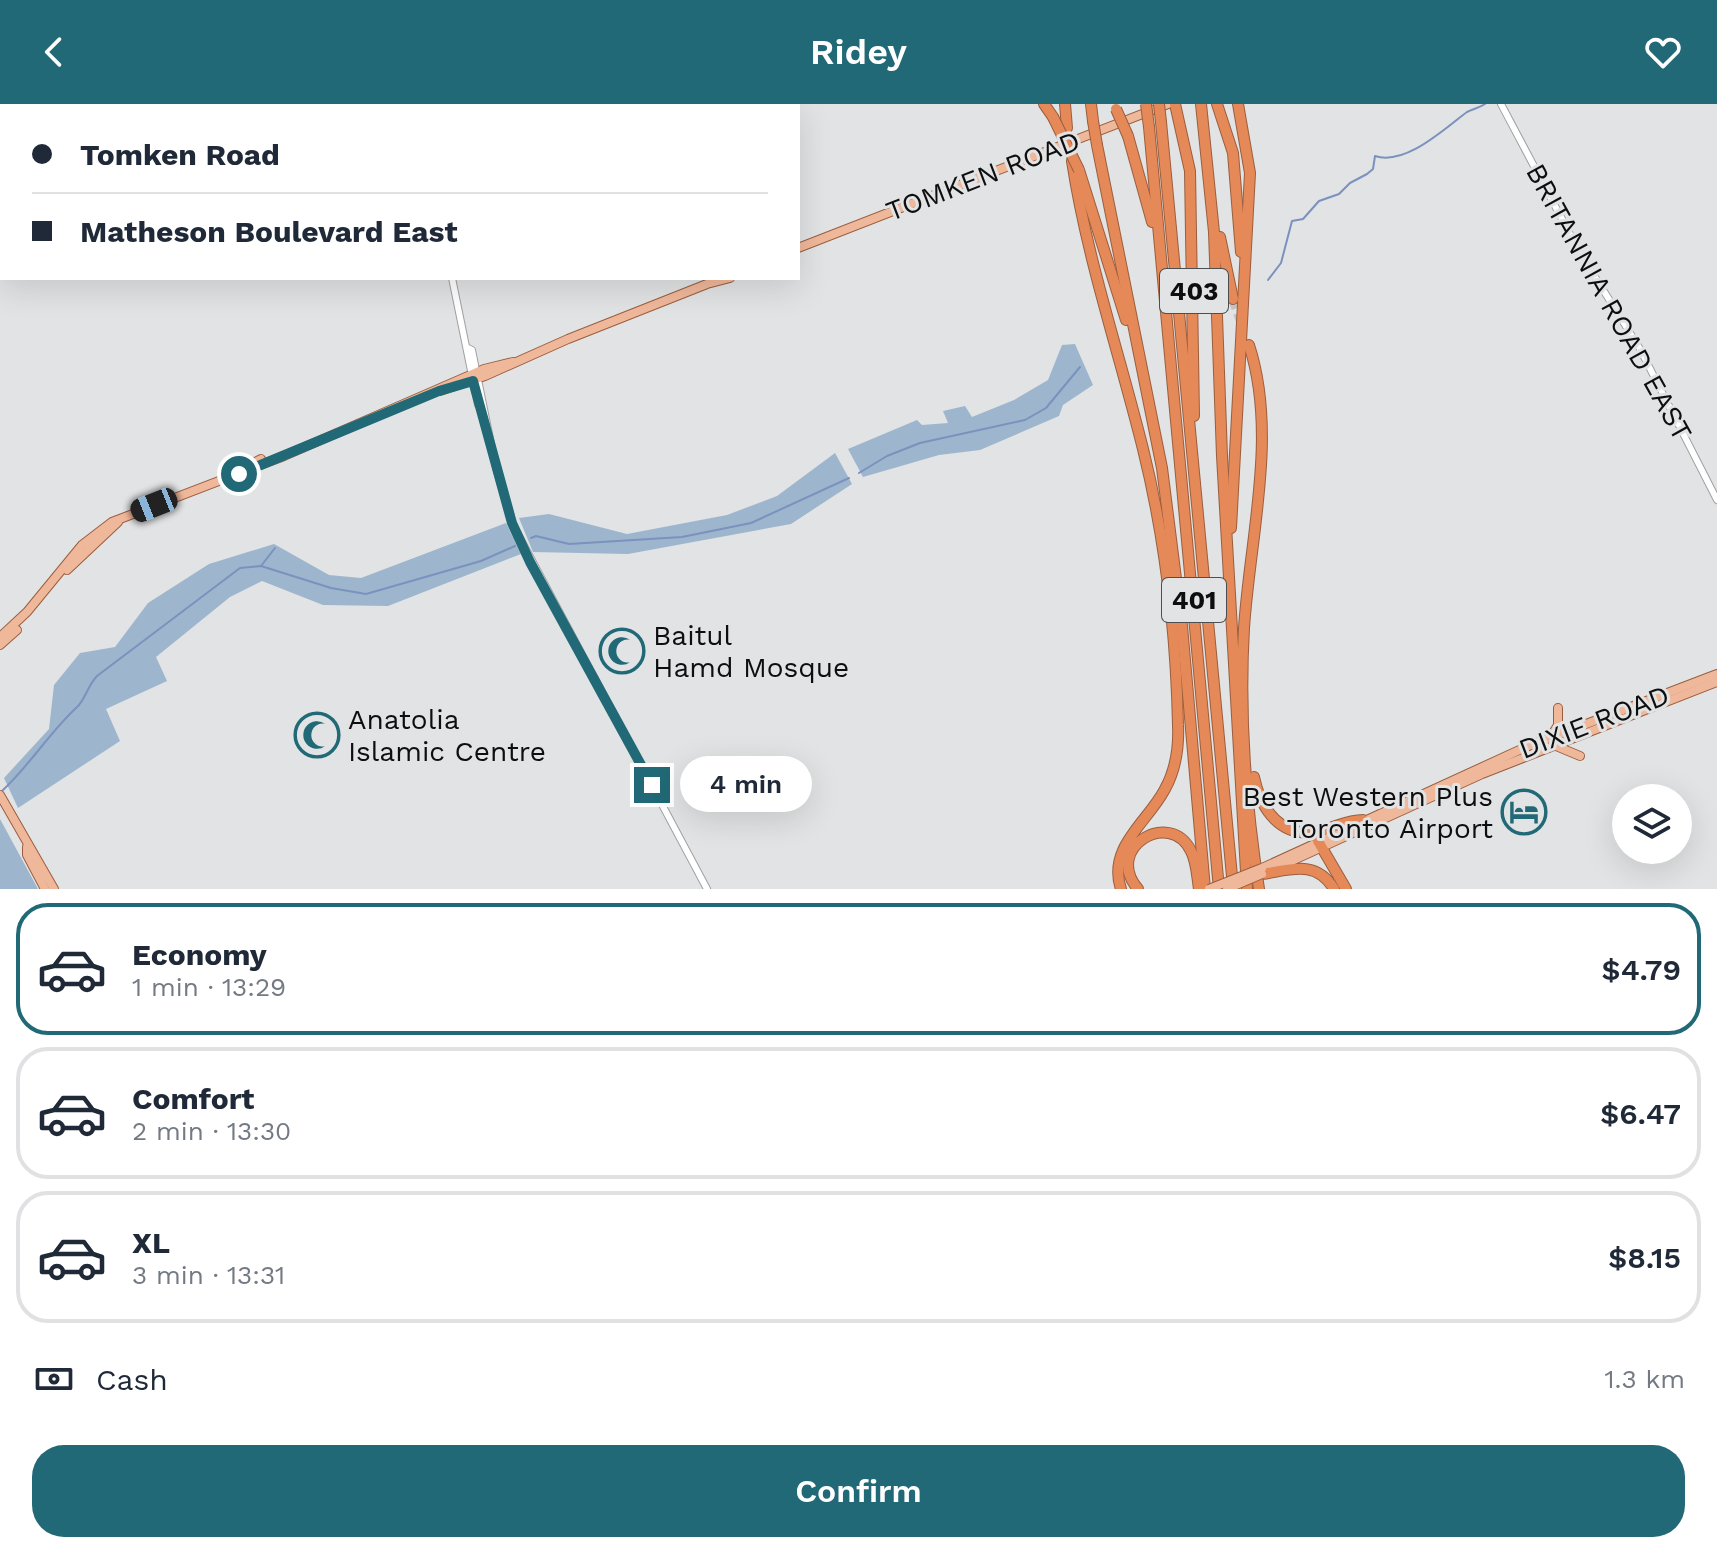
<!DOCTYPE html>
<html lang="en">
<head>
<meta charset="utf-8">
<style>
	:root { --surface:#fff; --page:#f2f2f3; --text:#1f2937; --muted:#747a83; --line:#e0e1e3; --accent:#216976 }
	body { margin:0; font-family:"Work Sans",sans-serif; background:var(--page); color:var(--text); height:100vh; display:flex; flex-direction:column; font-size:30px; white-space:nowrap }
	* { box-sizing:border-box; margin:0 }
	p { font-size:26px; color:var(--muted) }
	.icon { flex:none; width:44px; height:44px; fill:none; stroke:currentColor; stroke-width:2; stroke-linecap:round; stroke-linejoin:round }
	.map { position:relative; height:785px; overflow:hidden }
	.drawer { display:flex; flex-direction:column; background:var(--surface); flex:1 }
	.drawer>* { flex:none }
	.guide { position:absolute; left:0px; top:0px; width:800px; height:176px; box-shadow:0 8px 32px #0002; display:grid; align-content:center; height:176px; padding:0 32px; background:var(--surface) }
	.tools { position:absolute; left:1612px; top:680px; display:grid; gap:16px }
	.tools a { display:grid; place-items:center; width:80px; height:80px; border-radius:50%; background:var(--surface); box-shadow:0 8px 32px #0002; font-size:40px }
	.end { position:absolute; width:36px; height:36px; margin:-18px; border:10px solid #216976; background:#fff; box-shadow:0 0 0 4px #fff }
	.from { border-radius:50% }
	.bubble { position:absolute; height:56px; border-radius:28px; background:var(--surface); box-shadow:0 8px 32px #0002; font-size:26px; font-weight:600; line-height:56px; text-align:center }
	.car { position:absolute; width:24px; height:48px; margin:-24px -12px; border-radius:10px; box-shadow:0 0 6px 2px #0007; background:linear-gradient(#222 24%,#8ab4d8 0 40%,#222 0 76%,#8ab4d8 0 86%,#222 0) }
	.guide b { display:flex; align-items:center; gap:28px; height:76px; font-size:30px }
	.guide b+b { border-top:2px solid var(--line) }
	.guide i { width:20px; height:20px; background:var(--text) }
	ul { padding:14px 0 0; list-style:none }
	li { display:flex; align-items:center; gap:24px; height:132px; margin:0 16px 12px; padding:0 16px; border:4px solid var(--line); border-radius:32px }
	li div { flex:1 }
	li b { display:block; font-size:30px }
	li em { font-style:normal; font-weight:600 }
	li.selected { border-color:var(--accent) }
	li>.icon { width:72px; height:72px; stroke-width:1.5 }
	.pay { display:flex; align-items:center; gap:20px; height:88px; padding:0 32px; font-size:30px }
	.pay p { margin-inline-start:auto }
	.primary-button { display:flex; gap:16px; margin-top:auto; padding:16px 32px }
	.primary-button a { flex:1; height:92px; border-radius:32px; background:var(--accent); color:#fff; font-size:32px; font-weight:600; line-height:92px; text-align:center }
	header { display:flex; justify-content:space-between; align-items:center; height:104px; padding:0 32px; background:var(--accent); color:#fff; font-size:36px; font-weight:600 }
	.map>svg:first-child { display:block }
	.green { fill:#9db6ce }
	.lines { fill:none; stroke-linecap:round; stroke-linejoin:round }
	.stream { stroke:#7a92bd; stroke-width:2 }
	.highway-tunnel { stroke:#c1c3c4; stroke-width:10; stroke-dasharray:10 5; stroke-linecap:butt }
	.minor-casing { stroke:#a0a1a2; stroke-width:8 }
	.major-casing { stroke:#9a5e3e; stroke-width:10 }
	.highway-casing { stroke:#9a5e3e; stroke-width:12 }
	.minor { stroke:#fff; stroke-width:6 }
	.major { stroke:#f0b89b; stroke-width:8 }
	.highway { stroke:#e68958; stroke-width:10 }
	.major-bridge-casing { stroke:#9a5e3e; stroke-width:10; stroke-linecap:butt }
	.highway-bridge-casing { stroke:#9a5e3e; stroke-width:12; stroke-linecap:butt }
	.major-bridge { stroke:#f0b89b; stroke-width:8 }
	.highway-bridge { stroke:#e68958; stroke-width:10 }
	.route { stroke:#216976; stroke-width:10 }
	.labels { text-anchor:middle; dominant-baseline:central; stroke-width:6; stroke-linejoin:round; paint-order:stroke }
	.shield { fill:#e1e3e4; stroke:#4d4e4f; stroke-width:2 }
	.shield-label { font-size:26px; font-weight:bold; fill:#0e0e0f }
	.street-label { font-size:28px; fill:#0e0e0f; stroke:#e1e3e4 }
	.poi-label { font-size:28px; fill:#0e0e0f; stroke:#e1e3e4; text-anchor:start }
</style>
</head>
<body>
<header><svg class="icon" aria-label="back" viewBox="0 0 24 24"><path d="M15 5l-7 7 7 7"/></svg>Ridey<svg class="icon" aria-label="heart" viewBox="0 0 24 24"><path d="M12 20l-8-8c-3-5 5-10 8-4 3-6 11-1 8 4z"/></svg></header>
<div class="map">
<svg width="1717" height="785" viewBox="0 0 1717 785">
	<rect width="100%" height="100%" fill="#e1e3e4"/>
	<g class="green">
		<path d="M1075 240 1093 281 1063 301 1059 312 980 346 939 351 863 373 848 345 917 316 922 321 948 319 943 307 965 302 972 313 1014 296 1048 276 1062 241Z"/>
		<path d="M835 349 852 380 791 420 628 450 533 448 519 414 549 410 627 430 727 411 777 392Z"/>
		<path d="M506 419 521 450 388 502 323 501 262 477 230 493 156 553 167 577 106 605 120 637 18 704 4 674 49 625 54 581 80 549 115 543 148 499 209 460 274 440 329 471 361 474Z"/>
		<path d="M0 715 38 785H0Z"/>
	</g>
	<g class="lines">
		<g class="stream">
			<path d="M54 2 55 0"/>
			<path d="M108 2 110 0"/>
			<path d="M1268 176 1281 159 1292 117 1303 115 1319 97 1339 90 1350 79 1367 70 1373 65 1375 52C1406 62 1445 24 1467 8 1473 5 1479 4 1485 0"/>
			<path d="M859 369 887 352 920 339 1025 316 1046 304 1080 263"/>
			<path d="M531 434 536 432 569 440 682 433 751 419 849 374"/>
			<path d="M261 462 275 444"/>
			<path d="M2 687C30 661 49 629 77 603 85 596 88 581 97 572L240 464 261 462 331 484 366 490 481 457 515 442"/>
		</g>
		<path class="highway-tunnel" d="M1233 195 1242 220"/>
		<g class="minor-casing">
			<g id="minor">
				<path d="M412 0 413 2"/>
				<path d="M1501 0 1580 149 1640 245 1717 396"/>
				<path d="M452 174 478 301 483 303"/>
				<path d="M468 244 472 246 496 364 512 419 707 785"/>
			</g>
		</g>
		<g class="major-casing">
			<g id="major">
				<path d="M798 144 1168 0"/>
				<path d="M440 287 485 272 568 235 707 180 730 174"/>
				<path d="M232 370 261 355"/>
				<path d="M67 466 118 418"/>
				<path d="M0 533 27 508 82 441 112 418 284 352 484 265 513 258"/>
				<path d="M0 541 17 526"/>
				<path d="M1550 634 1558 621V604"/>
				<path d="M1556 642 1580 652"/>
				<path d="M0 691 54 785"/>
				<path d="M27 743V751L45 785"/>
				<path d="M1262 764 1526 643 1717 570"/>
				<path d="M1274 765 1482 670 1717 578"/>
			</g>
		</g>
		<g class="highway-casing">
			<g id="highway">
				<path d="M1044 0 1053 13"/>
				<path d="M1065 0 1067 24"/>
				<path d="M1091 0 1093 17"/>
				<path d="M1175 0 1190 67 1194 312"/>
				<path d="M1201 0 1214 128 1222 352 1247 785"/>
				<path d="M1217 0 1233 49 1241 148"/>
				<path d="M183 2 188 0"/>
				<path d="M236 2 241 0"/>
				<path d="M285 2 290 0"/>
				<path d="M326 2 331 0"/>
				<path d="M1161 18 1233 783"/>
				<path d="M1149 23 1219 785"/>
				<path d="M1128 32 1152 118"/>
				<path d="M1097 41 1162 364 1182 522 1205 785"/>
				<path d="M1072 57C1087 155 1119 248 1143 345 1165 434 1176 528 1178 621 1179 643 1176 665 1165 685 1148 718 1107 743 1121 785"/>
				<path d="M0 66 2 65"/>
				<path d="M1079 66 1126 216"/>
				<path d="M0 74 2 73"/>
				<path d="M0 94 2 93"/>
				<path d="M0 111 2 110"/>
				<path d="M0 129H2"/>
				<path d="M1220 133 1233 195"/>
				<path d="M1249 241C1278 330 1250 432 1244 524 1239 609 1246 701 1259 785"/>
				<path d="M1231 424 1250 69 1238 0"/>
				<path d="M1254 673C1261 706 1281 735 1319 727 1334 724 1347 716 1363 716"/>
				<path d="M1318 737 1346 785"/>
				<path d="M1262 770C1290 766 1316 755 1334 785"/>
				<path d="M1138 785C1103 744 1170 704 1191 747 1197 759 1197 773 1199 785"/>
			</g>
		</g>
		<use href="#minor" class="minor"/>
		<use href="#major" class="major"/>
		<use href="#highway" class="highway"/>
		<g class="major-bridge-casing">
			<g id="major-bridge">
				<path d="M1209 785 1262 764"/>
				<path d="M1227 785 1262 770"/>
			</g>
		</g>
		<g class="highway-bridge-casing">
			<g id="highway-bridge">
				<path d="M1146 0 1149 23"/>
				<path d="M1159 0 1161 18"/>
				<path d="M1116 5 1128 32"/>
				<path d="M1053 13 1079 66"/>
				<path d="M1093 17 1097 41"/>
			</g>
		</g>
		<use href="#major-bridge" class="major-bridge"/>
		<use href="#highway-bridge" class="highway-bridge"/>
	</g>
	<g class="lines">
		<path class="route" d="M239 370 439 287 473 277 512 419 530 458 652 681"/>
	</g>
	<defs>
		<g id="mosque-ring" transform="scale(2.3)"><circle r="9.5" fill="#e1e3e4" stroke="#216976" stroke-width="1.5"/><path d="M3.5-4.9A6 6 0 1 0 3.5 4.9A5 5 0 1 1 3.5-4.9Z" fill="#216976"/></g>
		<g id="hotel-ring" transform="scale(2.3)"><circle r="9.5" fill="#e1e3e4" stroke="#216976" stroke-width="1.5"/><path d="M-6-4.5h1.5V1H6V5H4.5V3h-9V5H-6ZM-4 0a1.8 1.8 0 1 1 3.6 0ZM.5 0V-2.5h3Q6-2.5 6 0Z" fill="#216976"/></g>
	</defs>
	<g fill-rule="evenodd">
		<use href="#mosque-ring" x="622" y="547"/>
		<use href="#mosque-ring" x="317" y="631"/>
		<use href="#hotel-ring" x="1524" y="708"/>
	</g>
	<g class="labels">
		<g class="shield">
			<rect x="1160" y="165" width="68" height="44" rx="6"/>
			<rect x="1162" y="474" width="64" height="44" rx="6"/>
		</g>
		<g class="shield-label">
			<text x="1194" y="187">403</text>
			<text x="1194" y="496">401</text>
		</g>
		<g class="street-label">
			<text transform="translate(983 72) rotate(-21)">TOMKEN ROAD</text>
			<text transform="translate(1609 198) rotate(61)">BRITANNIA ROAD EAST</text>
			<text transform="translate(1594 618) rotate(-21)">DIXIE ROAD</text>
		</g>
		<g class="poi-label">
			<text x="653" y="531">Baitul<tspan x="653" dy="32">Hamd Mosque</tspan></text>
			<text x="348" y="615">Anatolia<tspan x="348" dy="32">Islamic Centre</tspan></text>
			<text x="1493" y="692" text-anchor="end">Best Western Plus<tspan x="1493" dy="32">Toronto Airport</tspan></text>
		</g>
	</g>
</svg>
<div class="tools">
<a><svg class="icon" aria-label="layers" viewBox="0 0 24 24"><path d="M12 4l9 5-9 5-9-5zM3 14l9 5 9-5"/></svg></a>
</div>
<i class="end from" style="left:239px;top:370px"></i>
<i class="end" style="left:652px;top:681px"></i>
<div class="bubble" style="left:680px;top:652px;width:132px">4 min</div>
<i class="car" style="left:154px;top:401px;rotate:248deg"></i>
<div class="guide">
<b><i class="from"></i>Tomken Road</b>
<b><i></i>Matheson Boulevard East</b>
</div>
</div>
<section class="drawer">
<ul>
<li class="selected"><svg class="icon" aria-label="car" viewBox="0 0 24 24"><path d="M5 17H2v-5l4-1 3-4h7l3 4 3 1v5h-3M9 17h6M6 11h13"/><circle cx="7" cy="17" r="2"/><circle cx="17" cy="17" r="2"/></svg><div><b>Economy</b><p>1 min · 13:29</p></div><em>$4.79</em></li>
<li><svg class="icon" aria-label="car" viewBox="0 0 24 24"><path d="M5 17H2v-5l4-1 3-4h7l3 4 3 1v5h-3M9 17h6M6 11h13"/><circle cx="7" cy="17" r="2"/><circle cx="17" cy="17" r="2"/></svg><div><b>Comfort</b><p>2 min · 13:30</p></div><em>$6.47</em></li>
<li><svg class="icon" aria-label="car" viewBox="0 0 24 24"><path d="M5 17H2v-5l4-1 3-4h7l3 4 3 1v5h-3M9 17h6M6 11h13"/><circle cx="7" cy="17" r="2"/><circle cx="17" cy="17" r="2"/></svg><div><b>XL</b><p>3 min · 13:31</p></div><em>$8.15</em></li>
</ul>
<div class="pay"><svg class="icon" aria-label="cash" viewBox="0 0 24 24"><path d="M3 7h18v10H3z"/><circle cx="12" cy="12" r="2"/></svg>Cash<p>1.3 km</p></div>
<div class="primary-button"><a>Confirm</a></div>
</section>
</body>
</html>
